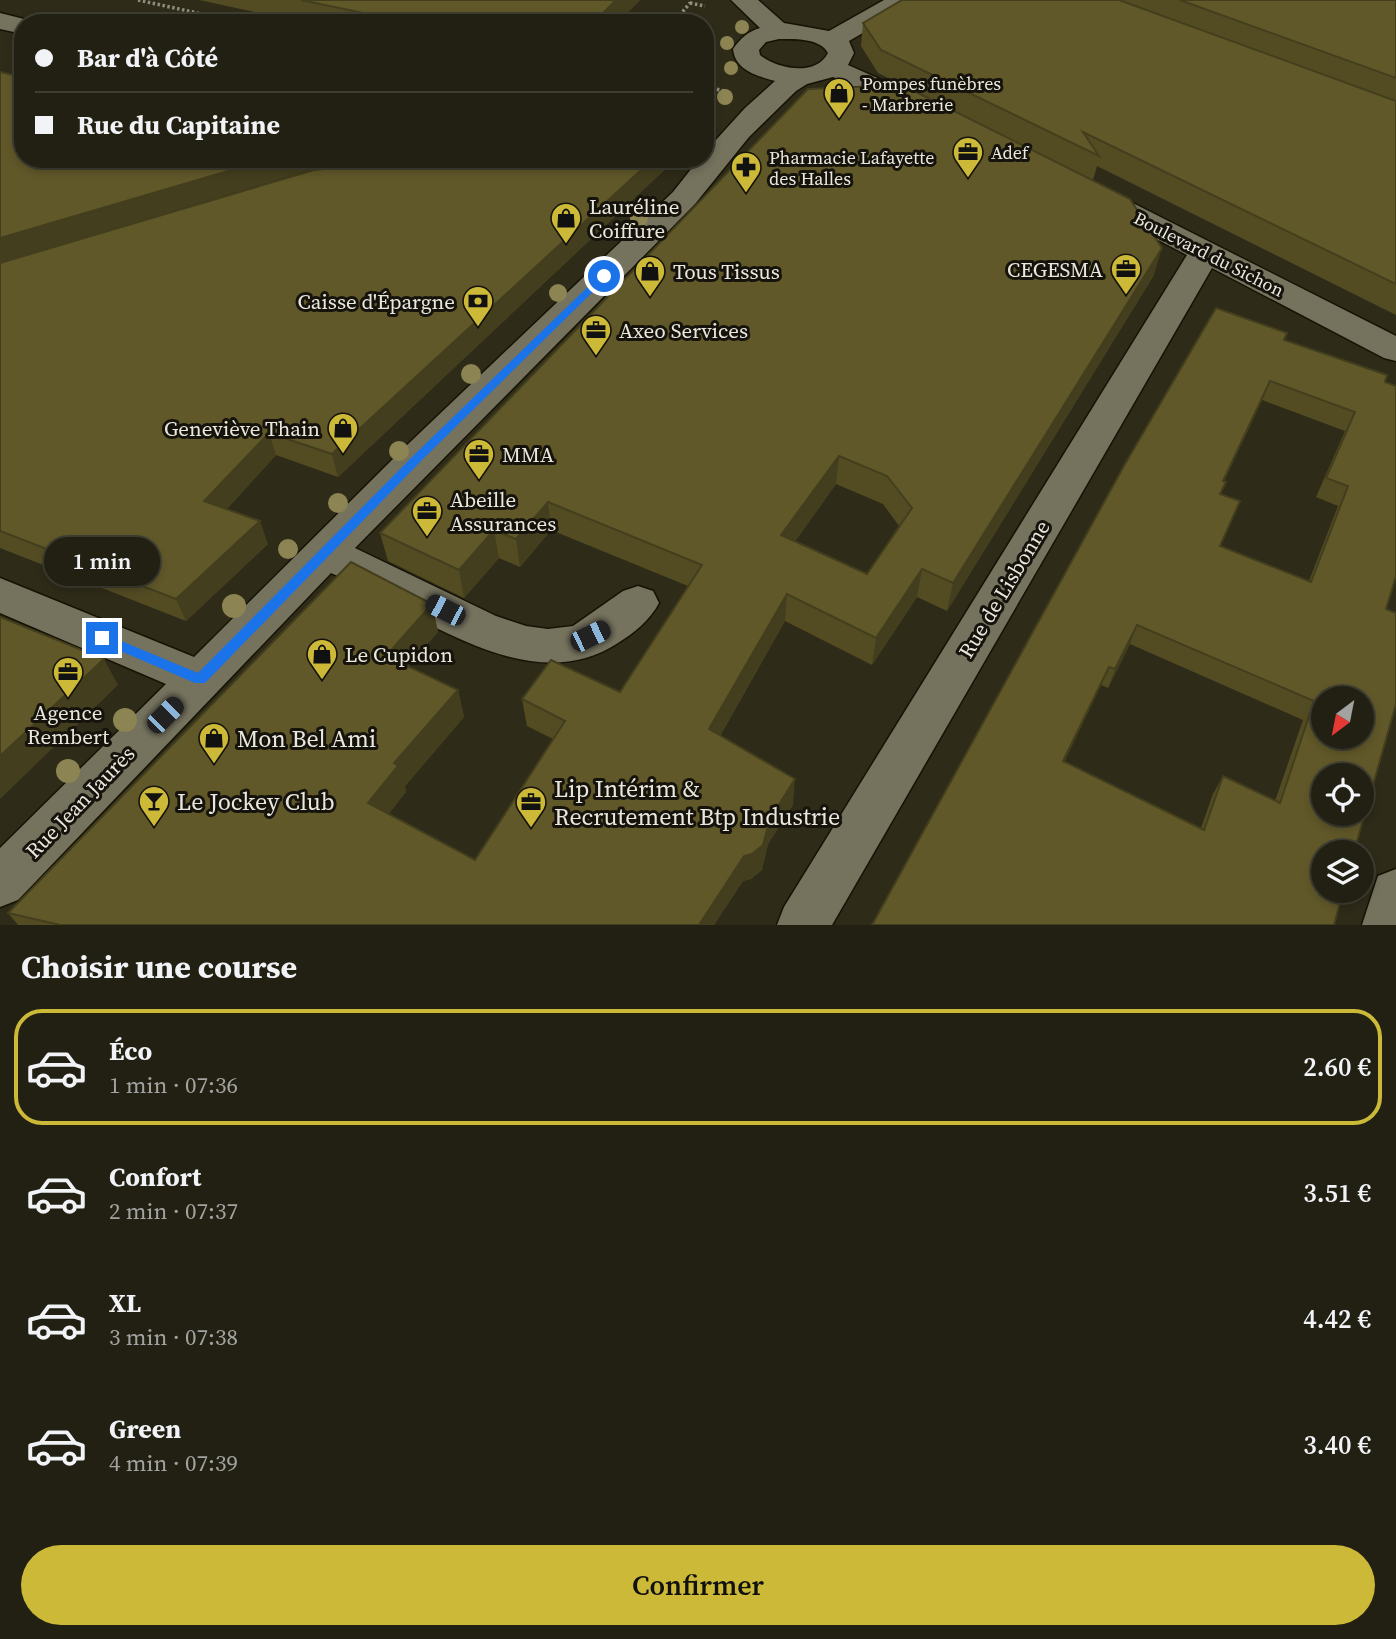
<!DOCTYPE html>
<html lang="fr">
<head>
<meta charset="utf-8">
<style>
	:root { --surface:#222013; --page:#2e2d21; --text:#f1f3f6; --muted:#a2a3a0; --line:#3f3e33; --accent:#cdb938 }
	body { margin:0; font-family:"Source Serif 4",serif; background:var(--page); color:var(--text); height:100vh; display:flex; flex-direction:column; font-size:26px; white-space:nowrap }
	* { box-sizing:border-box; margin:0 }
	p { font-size:23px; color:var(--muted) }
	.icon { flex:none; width:38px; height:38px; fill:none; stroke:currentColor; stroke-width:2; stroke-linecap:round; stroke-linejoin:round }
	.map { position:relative; height:925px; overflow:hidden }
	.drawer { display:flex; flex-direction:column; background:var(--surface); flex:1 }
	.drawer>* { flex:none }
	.banner { position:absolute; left:14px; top:14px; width:700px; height:154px; border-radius:28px; box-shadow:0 4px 10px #0003,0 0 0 2px var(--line); display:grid; align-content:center; height:154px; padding:0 21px; background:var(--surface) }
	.needle { width:46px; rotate:212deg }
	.controls { position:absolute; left:1311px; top:686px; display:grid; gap:14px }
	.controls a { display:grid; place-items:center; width:63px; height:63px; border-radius:50%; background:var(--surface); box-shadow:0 4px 10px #0003,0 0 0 2px var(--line); font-size:35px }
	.end { position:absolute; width:32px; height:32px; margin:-16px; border:9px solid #1a73e8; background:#fff; box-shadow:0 0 0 4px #fff }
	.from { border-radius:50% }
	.bubble { position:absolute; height:49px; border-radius:24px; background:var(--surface); box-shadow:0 4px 10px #0003,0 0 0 2px var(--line); font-size:23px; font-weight:600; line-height:49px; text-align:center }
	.car { position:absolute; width:21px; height:42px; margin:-21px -10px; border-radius:9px; box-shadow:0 0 5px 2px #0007; background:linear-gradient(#222 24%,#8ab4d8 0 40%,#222 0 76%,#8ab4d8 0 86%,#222 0) }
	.banner b { display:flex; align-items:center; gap:24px; height:66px; font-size:26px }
	.banner b+b { border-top:2px solid var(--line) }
	.banner i { width:18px; height:18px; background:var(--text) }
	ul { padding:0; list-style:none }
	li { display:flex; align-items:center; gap:21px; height:116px; margin:0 14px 10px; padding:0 7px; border:4px solid transparent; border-radius:28px }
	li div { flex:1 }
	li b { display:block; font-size:26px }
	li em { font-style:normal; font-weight:600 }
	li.active { border-color:var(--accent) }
	li>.icon { width:63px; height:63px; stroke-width:1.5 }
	h2 { padding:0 21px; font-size:32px; line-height:84px }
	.action { display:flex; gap:14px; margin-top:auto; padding:14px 21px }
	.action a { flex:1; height:80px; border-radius:42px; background:var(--accent); color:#111; font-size:28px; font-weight:600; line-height:80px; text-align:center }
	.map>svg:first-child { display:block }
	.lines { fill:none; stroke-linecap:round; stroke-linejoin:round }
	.minor-casing { stroke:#161304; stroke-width:3 }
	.path { stroke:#8e8c7d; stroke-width:3.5; stroke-dasharray:2.5 2.5; stroke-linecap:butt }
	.minor { fill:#75725e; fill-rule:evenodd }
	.tree { fill:#8c8452 }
	.wall { fill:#534c23; fill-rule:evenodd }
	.shaded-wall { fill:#433e1d }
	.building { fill:#605829; stroke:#433e1d; stroke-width:2; fill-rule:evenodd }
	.route { fill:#1a73e8 }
	.labels { text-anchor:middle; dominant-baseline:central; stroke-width:6; stroke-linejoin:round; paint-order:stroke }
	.far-poi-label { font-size:18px; fill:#eae8dd; stroke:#15130c; text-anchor:start }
	.far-street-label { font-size:18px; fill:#eae8dd; stroke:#15130c }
	.poi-label { font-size:21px; fill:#eae8dd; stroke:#15130c; text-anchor:start }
	.street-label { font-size:21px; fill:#eae8dd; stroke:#15130c }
	.near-poi-label { font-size:24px; fill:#eae8dd; stroke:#15130c; text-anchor:start }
</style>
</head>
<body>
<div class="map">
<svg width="1396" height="925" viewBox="0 0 1396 925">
	<rect width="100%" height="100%" fill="#2e2b19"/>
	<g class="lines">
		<g class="minor-casing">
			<g id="minor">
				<path d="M731 0H758L784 23 829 31 884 0H914L911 5 849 41 854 53 848 65 936 104 940 110 936 116 926 118 916 116 833 77 807 84 796 91 749 137 695 204 355 548 496 616 526 626 548 629 573 626 623 591 638 586 653 591 659 603C650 620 634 633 618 643 527 703 414 609 331 573L18 900 0 907V848L166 684 0 613V578L194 657 405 447 673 192 699 159H705V152L745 108 775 81C757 76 735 70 733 49 741 38 747 32 760 28ZM779 39C795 39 820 38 828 53 816 77 777 69 760 55L759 50 766 42Z"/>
				<path d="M0 13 32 21 33 23H23V34L0 29Z"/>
				<path d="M356 159H403L398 165 319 189 308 186 304 180 308 174Z"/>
				<path d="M1098 188 1109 191 1396 336V361L1384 358 1212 268 832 925H777L784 907 1187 255 1087 203 1083 197 1087 191Z"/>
				<path d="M1396 869V925H1362L1378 876Z"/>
			</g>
		</g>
		<g class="path">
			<path d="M138 0 243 23"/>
			<path d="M690 3 705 6"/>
			<path d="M622 18 643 23"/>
			<path d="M673 23 690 3 689 0"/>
			<path d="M712 88 724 91"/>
			<path d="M705 93 712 88"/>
		</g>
		<use href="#minor" class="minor"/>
	</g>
	<g class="tree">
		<circle cx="742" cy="27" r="7"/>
		<circle cx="727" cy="43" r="7"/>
		<circle cx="731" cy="68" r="7"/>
		<circle cx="725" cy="97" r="8"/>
		<circle cx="639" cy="218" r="9"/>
		<circle cx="558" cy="293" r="9"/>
		<circle cx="471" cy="374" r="10"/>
		<circle cx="399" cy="451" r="10"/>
		<circle cx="338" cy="503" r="10"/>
		<circle cx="288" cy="549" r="10"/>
		<circle cx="234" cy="606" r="12"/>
		<circle cx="125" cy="720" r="12"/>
		<circle cx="68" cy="771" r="12"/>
	</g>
	<g class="wall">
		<path d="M199 0H640L617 23H306Z"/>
		<path d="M902 0H1396V315L1097 166 1093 180 878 73 861 46 863 23Z"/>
		<path d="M425 159H676L338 477 276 455 227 509 268 544 186 621 0 548V263Z"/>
		<path d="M1154 275 947 611 917 597 872 665 785 621 720 736 793 805 768 844 762 870 751 879 743 881 714 925H18L8 913 432 604 438 632 408 666 458 690 464 717 405 786 406 792 388 814 475 860 553 739 527 726 522 699 620 692 688 586 551 530 520 567 499 558 464 598 388 561 380 533ZM836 484 883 504 899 526 867 574 795 541Z"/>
		<path d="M1284 340 1385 382 1386 609 1334 925H872ZM1262 400 1345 431 1316 497 1338 506 1309 581 1221 546 1220 494 1224 481ZM1130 644 1303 720 1275 801 1223 776 1213 794 1201 828 1064 762 1101 685 1108 688Z"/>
	</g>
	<g class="shaded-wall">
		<path d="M616 0H640L617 23H593Z"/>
		<path d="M269 159H310V170L0 263V238Z"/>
		<path d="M653 159H676L338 477 332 454Z"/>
		<path d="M1162 248 1154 275 947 611 953 583Z"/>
		<path d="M1270 381 1262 400 1215 500 1223 481Z"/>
		<path d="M269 433 276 455 213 524 204 501Z"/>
		<path d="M839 456 836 484 780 563 781 535Z"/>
		<path d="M548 502 551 530 520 567 516 539Z"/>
		<path d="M260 521 268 544 186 621 176 599Z"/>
		<path d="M494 530 499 558 464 598 459 570Z"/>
		<path d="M922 569 917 597 872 665 876 638Z"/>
		<path d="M787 594 785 621 708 756 709 729Z"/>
		<path d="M432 604 438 632 394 683 386 656Z"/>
		<path d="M1137 625 1130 644 1108 688 1115 669Z"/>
		<path d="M104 659 118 685 0 799V756Z"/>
		<path d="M1109 667 1101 685 1056 779 1063 761Z"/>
		<path d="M458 690 464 717 405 786 406 792 377 829 368 803 394 763Z"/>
		<path d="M795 779 793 805 768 844 762 870 751 879 743 881 714 925H699Z"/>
	</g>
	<g class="building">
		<path d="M301 0H616L593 23H411Z"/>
		<path d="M902 0H1119L1396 101V284L1083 132 1099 156 881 50 863 23Z"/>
		<path d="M1180 0H1396V78Z"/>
		<path d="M0 72 23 77V159H269L0 238Z"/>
		<path d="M902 85 1130 199 1162 248 953 583 922 569 876 638 787 594 709 729 795 779 770 819 763 845 752 854 744 856 699 925H60L8 913 351 562 432 604 386 656 458 690 394 763 398 766 368 803 475 860 565 721 522 699 551 660 620 692 702 565 548 502 516 539 494 530 459 570 380 533 808 89ZM839 456 887 476 912 508 867 574 781 535Z"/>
		<path d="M425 159H653L332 454 269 433 204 501 260 521 176 599 0 531V263L314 170Z"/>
		<path d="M1216 308 1287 333 1284 340 1387 375 1385 382 1396 386V576L1386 609 1396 613V704L1354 852H1323V891H1343L1334 925H872L1125 464ZM1270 381 1355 412 1326 478 1348 486 1311 582 1220 546 1240 501 1220 494 1226 482 1223 481ZM1137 625 1314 701 1280 803 1223 776 1204 830 1063 761 1109 667 1115 669ZM1323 698H1362V737H1323ZM1323 775H1362V814H1323Z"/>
		<path d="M0 617 104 659 0 756Z"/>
	</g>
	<path class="route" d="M601 274 609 276 423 459 205 683H195L97 641 95 638 102 633 198 673 415 454Z"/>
	<defs>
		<g id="shop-pin" transform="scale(1.575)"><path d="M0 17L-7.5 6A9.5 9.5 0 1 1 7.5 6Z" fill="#cdb938" stroke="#15130c"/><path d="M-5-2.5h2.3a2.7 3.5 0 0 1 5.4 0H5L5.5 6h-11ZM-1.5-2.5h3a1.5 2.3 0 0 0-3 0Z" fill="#111"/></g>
		<g id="office-pin" transform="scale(1.575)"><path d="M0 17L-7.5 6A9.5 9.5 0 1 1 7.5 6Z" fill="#cdb938" stroke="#15130c"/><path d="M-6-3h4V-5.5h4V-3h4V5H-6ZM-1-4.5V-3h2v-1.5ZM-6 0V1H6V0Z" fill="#111"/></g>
		<g id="pharmacy-pin" transform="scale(1.575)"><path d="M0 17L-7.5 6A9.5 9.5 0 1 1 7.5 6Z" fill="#cdb938" stroke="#15130c"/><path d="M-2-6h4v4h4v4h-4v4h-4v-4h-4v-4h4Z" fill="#111"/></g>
		<g id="bank-pin" transform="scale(1.575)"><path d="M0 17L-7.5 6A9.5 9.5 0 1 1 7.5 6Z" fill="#cdb938" stroke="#15130c"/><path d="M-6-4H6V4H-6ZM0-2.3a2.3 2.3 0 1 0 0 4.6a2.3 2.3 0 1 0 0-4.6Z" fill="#111"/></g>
		<g id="bar-pin" transform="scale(1.575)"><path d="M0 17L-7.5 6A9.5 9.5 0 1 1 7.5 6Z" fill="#cdb938" stroke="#15130c"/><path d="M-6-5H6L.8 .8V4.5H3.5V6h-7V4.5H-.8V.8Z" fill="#111"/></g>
	</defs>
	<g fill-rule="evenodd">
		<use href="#shop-pin" x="839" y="93"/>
		<use href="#office-pin" x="968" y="152"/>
		<use href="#pharmacy-pin" x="746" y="167"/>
		<use href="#shop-pin" x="566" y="218"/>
		<use href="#office-pin" x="1126" y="269"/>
		<use href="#shop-pin" x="650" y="271"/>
		<use href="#bank-pin" x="478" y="301"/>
		<use href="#office-pin" x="596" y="330"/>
		<use href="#shop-pin" x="343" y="428"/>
		<use href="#office-pin" x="479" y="454"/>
		<use href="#office-pin" x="427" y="511"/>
		<use href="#shop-pin" x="322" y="654"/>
		<use href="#office-pin" x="68" y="672"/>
		<use href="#shop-pin" x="214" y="738"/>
		<use href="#bar-pin" x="154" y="801"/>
		<use href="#office-pin" x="531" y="802"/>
	</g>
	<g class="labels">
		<g class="far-poi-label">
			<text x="862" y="83">Pompes funèbres<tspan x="862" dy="21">- Marbrerie</tspan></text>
			<text x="991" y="152">Adef</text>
			<text x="769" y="157">Pharmacie Lafayette<tspan x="769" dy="21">des Halles</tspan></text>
		</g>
		<g class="far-street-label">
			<text transform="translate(1209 254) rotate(27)">Boulevard du Sichon</text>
		</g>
		<g class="poi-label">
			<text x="589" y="206">Lauréline<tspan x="589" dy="24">Coiffure</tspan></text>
			<text x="1103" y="269" text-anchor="end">CEGESMA</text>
			<text x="673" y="271">Tous Tissus</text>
			<text x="455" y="301" text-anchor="end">Caisse d'Épargne</text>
			<text x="619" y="330">Axeo Services</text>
			<text x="320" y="428" text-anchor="end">Geneviève Thain</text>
			<text x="502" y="454">MMA</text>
			<text x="450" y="499">Abeille<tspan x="450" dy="24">Assurances</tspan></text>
			<text x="345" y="654">Le Cupidon</text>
			<text x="68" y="712" text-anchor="middle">Agence<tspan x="68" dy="24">Rembert</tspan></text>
		</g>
		<g class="street-label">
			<text transform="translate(1004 589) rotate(-59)">Rue de Lisbonne</text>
			<text transform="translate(80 802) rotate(-46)">Rue Jean Jaurès</text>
		</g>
		<g class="near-poi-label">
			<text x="237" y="738">Mon Bel Ami</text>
			<text x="554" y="788">Lip Intérim &amp;<tspan x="554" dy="28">Recrutement Btp Industrie</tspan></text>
			<text x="177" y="801">Le Jockey Club</text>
		</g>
	</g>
</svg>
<div class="controls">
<a><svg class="needle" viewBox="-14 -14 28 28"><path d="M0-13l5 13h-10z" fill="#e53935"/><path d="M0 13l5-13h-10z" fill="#a2a3a0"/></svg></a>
<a><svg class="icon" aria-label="locate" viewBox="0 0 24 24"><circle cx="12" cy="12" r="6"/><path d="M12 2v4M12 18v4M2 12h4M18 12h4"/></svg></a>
<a><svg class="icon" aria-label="layers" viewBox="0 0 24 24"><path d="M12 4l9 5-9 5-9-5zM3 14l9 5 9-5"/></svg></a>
</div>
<i class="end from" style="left:604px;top:276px"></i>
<i class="end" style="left:102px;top:638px"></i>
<div class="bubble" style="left:44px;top:537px;width:116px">1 min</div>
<i class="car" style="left:445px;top:610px;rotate:297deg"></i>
<i class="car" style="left:590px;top:636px;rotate:64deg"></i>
<i class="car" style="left:165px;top:715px;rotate:45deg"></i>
<div class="banner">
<b><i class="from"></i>Bar d'à Côté</b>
<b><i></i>Rue du Capitaine</b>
</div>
</div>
<section class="drawer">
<h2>Choisir une course</h2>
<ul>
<li class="active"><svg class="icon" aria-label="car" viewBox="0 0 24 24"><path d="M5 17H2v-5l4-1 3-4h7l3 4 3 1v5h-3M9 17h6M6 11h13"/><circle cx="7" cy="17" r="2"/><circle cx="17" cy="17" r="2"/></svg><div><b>Éco</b><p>1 min · 07:36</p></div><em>2.60 €</em></li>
<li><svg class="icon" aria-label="car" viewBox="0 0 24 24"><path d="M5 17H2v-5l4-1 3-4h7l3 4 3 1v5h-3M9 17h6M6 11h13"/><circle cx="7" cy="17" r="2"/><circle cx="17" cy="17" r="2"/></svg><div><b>Confort</b><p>2 min · 07:37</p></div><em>3.51 €</em></li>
<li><svg class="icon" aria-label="car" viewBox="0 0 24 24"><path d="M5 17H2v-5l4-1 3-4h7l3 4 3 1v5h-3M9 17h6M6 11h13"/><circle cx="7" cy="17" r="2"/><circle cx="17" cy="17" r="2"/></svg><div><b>XL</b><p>3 min · 07:38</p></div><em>4.42 €</em></li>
<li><svg class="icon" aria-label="car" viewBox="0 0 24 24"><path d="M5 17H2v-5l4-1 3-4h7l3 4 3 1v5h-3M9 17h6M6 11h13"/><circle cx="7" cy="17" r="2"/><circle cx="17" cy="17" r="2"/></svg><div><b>Green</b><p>4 min · 07:39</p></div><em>3.40 €</em></li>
</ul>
<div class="action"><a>Confirmer</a></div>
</section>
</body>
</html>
